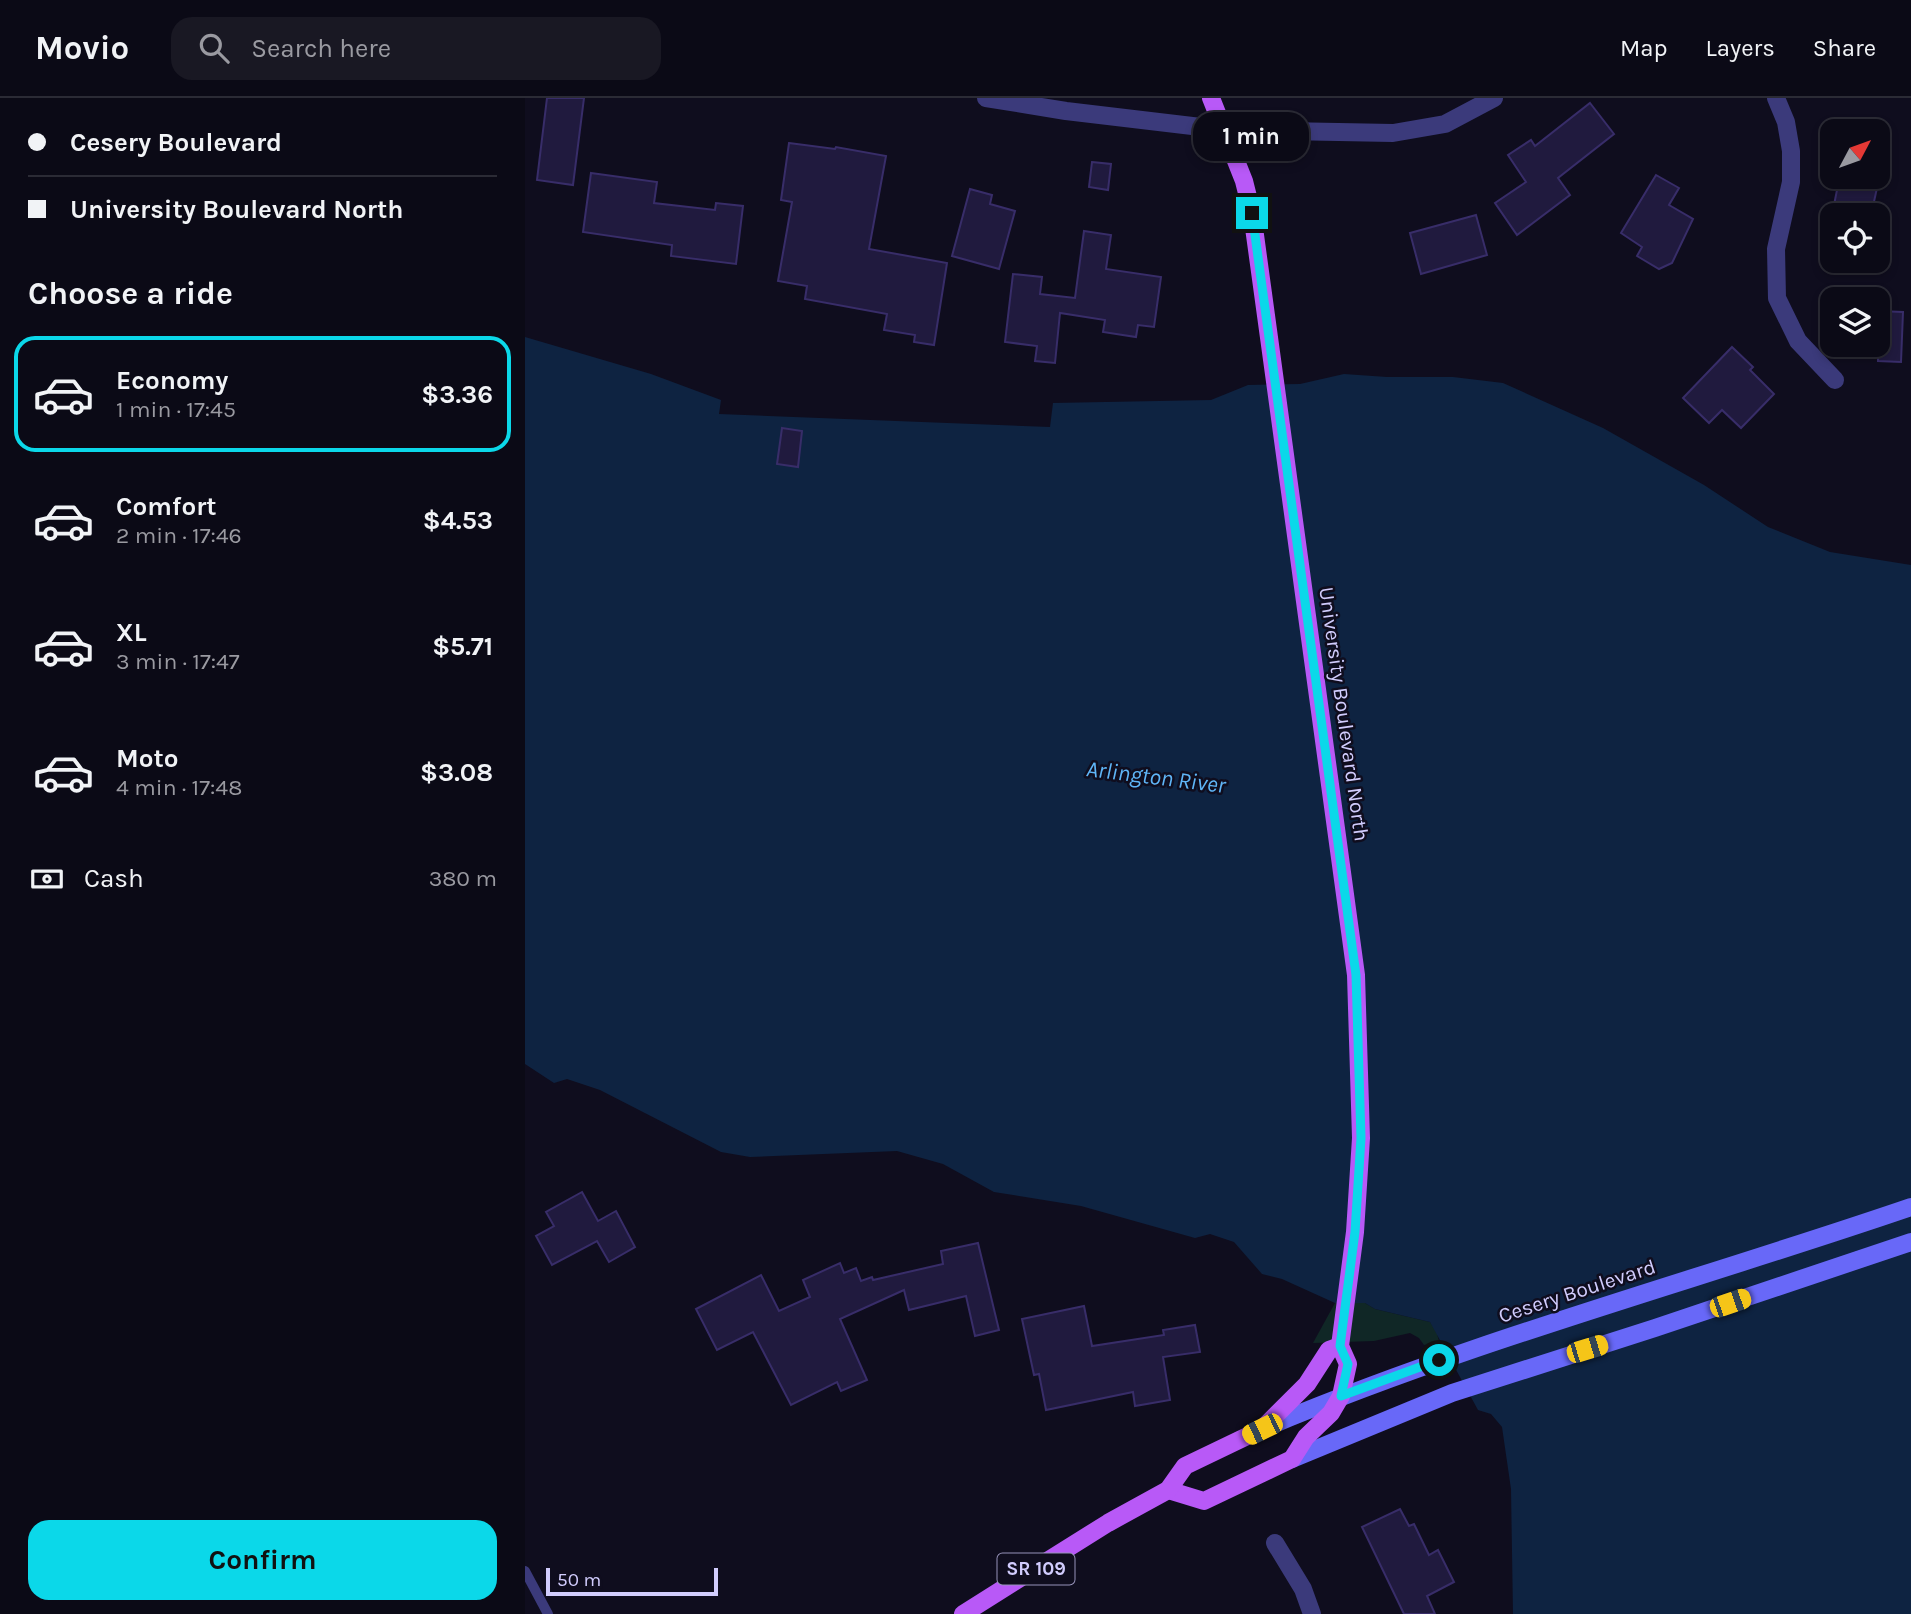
<!DOCTYPE html>
<html lang="en">
<head>
<meta charset="utf-8">
<style>
	:root { --surface:#0b0a16; --page:#191823; --text:#f1f3f6; --muted:#9a9aa1; --line:#2b2b35; --accent:#0bd8e9 }
	body { margin:0; font-family:Karla,sans-serif; background:var(--page); color:var(--text); height:100vh; display:flex; flex-direction:column; font-size:26px; white-space:nowrap }
	* { box-sizing:border-box; margin:0 }
	p { font-size:23px; color:var(--muted) }
	.icon { flex:none; width:38px; height:38px; fill:none; stroke:currentColor; stroke-width:2; stroke-linecap:round; stroke-linejoin:round }
	.map { position:relative; flex:1; overflow:hidden }
	.panel { display:flex; flex-direction:column; background:var(--surface); width:525px }
	.panel>* { flex:none }
	.top-card { display:grid; align-content:center; height:154px; padding:0 28px; background:var(--surface) }
	.needle { width:46px; rotate:49deg }
	.tools { position:absolute; left:1295px; top:21px; display:grid; gap:14px }
	.tools a { display:grid; place-items:center; width:70px; height:70px; border-radius:14px; background:var(--surface); box-shadow:0 4px 10px #0003,0 0 0 2px var(--line); font-size:35px }
	.scale { position:absolute; left:21px; bottom:18px; width:172px; box-sizing:border-box; padding-left:7px; border:4px solid #d1ccfd; border-top:0; font-size:19px; line-height:24px; white-space:nowrap; color:#d1ccfd; -webkit-text-stroke:5px #0f0d1e; paint-order:stroke }
	.end { position:absolute; width:32px; height:32px; margin:-16px; border:9px solid #0bd8e9; background:#111; box-shadow:0 0 0 4px #111 }
	.from { border-radius:50% }
	.bubble { position:absolute; height:49px; border-radius:21px; background:var(--surface); box-shadow:0 4px 10px #0003,0 0 0 2px var(--line); font-size:23px; font-weight:700; line-height:49px; text-align:center }
	.car { position:absolute; width:21px; height:42px; margin:-21px -10px; border-radius:9px; box-shadow:0 0 5px 2px #0007; background:linear-gradient(#f5c518 24%,#345 0 40%,#f5c518 0 76%,#345 0 86%,#f5c518 0) }
	.top-card b { display:flex; align-items:center; gap:24px; height:66px; font-size:26px }
	.top-card b+b { border-top:2px solid var(--line) }
	.top-card i { width:18px; height:18px; background:var(--text) }
	ul { padding:0; list-style:none }
	li { display:flex; align-items:center; gap:21px; height:116px; margin:0 14px 10px; padding:0 14px; border:4px solid transparent; border-radius:21px }
	li div { flex:1 }
	li b { display:block; font-size:26px }
	li em { font-style:normal; font-weight:700 }
	li.current { border-color:var(--accent) }
	li>.icon { width:63px; height:63px; stroke-width:1.5 }
	h2 { padding:0 28px; font-size:32px; line-height:84px }
	.pay { display:flex; align-items:center; gap:18px; height:77px; padding:0 28px; font-size:26px }
	.pay p { margin-inline-start:auto }
	.button { display:flex; gap:14px; margin-top:auto; padding:14px 28px }
	.button a { flex:1; height:80px; border-radius:21px; background:var(--accent); color:#111; font-size:28px; font-weight:700; line-height:80px; text-align:center }
	header { display:flex; align-items:center; gap:42px; box-sizing:border-box; height:98px; padding:0 35px; background:var(--surface); border-bottom:2px solid var(--line) }
	header strong { font-size:33px }
	nav { display:flex; gap:38px; margin-inline-start:auto; font-size:24px }
	.search { width:490px; height:63px; background:var(--page); display:flex; align-items:center; gap:18px; box-sizing:border-box; padding:0 24px; border-radius:21px; color:var(--muted); font-size:26px }
	main { display:flex; flex:1; min-height:0 }
	.map>svg:first-child { display:block }
	.green { fill:#102726 }
	.water { fill:#0e2341 }
	.building { fill:#201a3e; stroke:#382d69; stroke-width:2 }
	.lines { fill:none; stroke-linecap:round; stroke-linejoin:round }
	.lane { stroke:#3b3a7b; stroke-width:10 }
	.street { stroke:#3b3a7b; stroke-width:18 }
	.secondary { stroke:#6868f8; stroke-width:18 }
	.primary { stroke:#b859f7; stroke-width:18 }
	.route { stroke:#0bd8e9; stroke-width:9 }
	.labels { text-anchor:middle; dominant-baseline:central; stroke-width:5; stroke-linejoin:round; paint-order:stroke }
	.shield { fill:#0f0d1e; stroke:#9793ba; stroke-width:2 }
	.shield-label { font-size:19px; font-weight:bold; fill:#d1ccfd }
	.street-label { font-size:21px; fill:#d1ccfd; stroke:#0f0d1e }
	.water-label { font-size:23px; font-style:italic; fill:#5fb5f7; stroke:#0f0d1e }
</style>
</head>
<body>
<header>
<strong>Movio</strong>
<div class="search"><svg class="icon" aria-label="search" viewBox="0 0 24 24"><circle cx="10" cy="10" r="6"/><path d="M15 15l6 6"/></svg>Search here</div>
<nav><a>Map</a><a>Layers</a><a>Share</a></nav>
</header>
<main>
<section class="panel">
<div class="top-card">
<b><i class="from"></i>Cesery Boulevard</b>
<b><i></i>University Boulevard North</b>
</div>
<h2>Choose a ride</h2>
<ul>
<li class="current"><svg class="icon" aria-label="car" viewBox="0 0 24 24"><path d="M5 17H2v-5l4-1 3-4h7l3 4 3 1v5h-3M9 17h6M6 11h13"/><circle cx="7" cy="17" r="2"/><circle cx="17" cy="17" r="2"/></svg><div><b>Economy</b><p>1 min · 17:45</p></div><em>$3.36</em></li>
<li><svg class="icon" aria-label="car" viewBox="0 0 24 24"><path d="M5 17H2v-5l4-1 3-4h7l3 4 3 1v5h-3M9 17h6M6 11h13"/><circle cx="7" cy="17" r="2"/><circle cx="17" cy="17" r="2"/></svg><div><b>Comfort</b><p>2 min · 17:46</p></div><em>$4.53</em></li>
<li><svg class="icon" aria-label="car" viewBox="0 0 24 24"><path d="M5 17H2v-5l4-1 3-4h7l3 4 3 1v5h-3M9 17h6M6 11h13"/><circle cx="7" cy="17" r="2"/><circle cx="17" cy="17" r="2"/></svg><div><b>XL</b><p>3 min · 17:47</p></div><em>$5.71</em></li>
<li><svg class="icon" aria-label="car" viewBox="0 0 24 24"><path d="M5 17H2v-5l4-1 3-4h7l3 4 3 1v5h-3M9 17h6M6 11h13"/><circle cx="7" cy="17" r="2"/><circle cx="17" cy="17" r="2"/></svg><div><b>Moto</b><p>4 min · 17:48</p></div><em>$3.08</em></li>
</ul>
<div class="pay"><svg class="icon" aria-label="cash" viewBox="0 0 24 24"><path d="M3 7h18v10H3z"/><circle cx="12" cy="12" r="2"/></svg>Cash<p>380 m</p></div>
<div class="button"><a>Confirm</a></div>
</section>
<div class="map">
<svg width="1386" height="1516" viewBox="0 0 1386 1516">
	<rect width="100%" height="100%" fill="#0f0d1e"/>
	<path class="green" d="M810 1205H840L850 1211 905 1224 911 1232 914 1243 899 1247 894 1240 885 1235 849 1243 788 1245Z"/>
	<path class="water" d="M0 239 126 276 196 302 194 316 525 329 528 305 686 302 723 287 775 286 819 276 862 279H928L978 285 1078 330 1179 387 1243 429 1305 454 1386 467V1516H988L986 1391 977 1329 966 1316 953 1312 905 1224 850 1211 840 1205H810L757 1181 737 1176 709 1144 685 1136 670 1140 556 1108 469 1094 418 1066 372 1053 225 1059 196 1054 75 992 42 981 29 985 0 966Z"/>
	<g class="building">
		<path d="M22 0H59L48 87 12 82Z"/>
		<path d="M1065 5 1089 36 1033 80 1045 97 992 137 970 105 1001 84 983 57 1006 42 1010 48Z"/>
		<path d="M264 45 310 51 311 49 361 58 344 151 422 165 409 247 389 244 390 237 359 232 362 216 280 201 282 188 253 183 267 104 256 102Z"/>
		<path d="M567 64 586 66 583 92 564 89Z"/>
		<path d="M66 75 132 84 129 105 190 112 191 105 218 108 211 166 146 158 147 147 58 134Z"/>
		<path d="M1131 77 1154 90 1144 107 1168 121 1147 165 1134 171 1112 158 1117 149 1096 135Z"/>
		<path d="M1314 82 1352 90 1346 117H1307Z"/>
		<path d="M445 91 467 97 465 106 490 113 474 171 427 158Z"/>
		<path d="M951 117 962 157 896 176 885 135Z"/>
		<path d="M559 133 586 137 581 171 636 179 629 229 613 227 611 239 578 234 580 222 535 215 530 265 510 263 512 248 480 244 488 176 517 179 515 196 550 200Z"/>
		<path d="M1353 213 1378 214 1376 264 1353 263Z"/>
		<path d="M1207 249 1228 269 1225 272 1249 296 1216 330 1197 312 1184 325 1158 300Z"/>
		<path d="M257 330 277 333 273 369 252 366Z"/>
		<path d="M57 1094 73 1123 91 1113 110 1149 84 1164 72 1143 27 1167 11 1138 29 1128 21 1114Z"/>
		<path d="M453 1145 474 1232 450 1238 441 1198 384 1212 379 1192 315 1221 342 1282 316 1293 312 1284 266 1307 228 1234 192 1252 171 1211 236 1177 254 1213 285 1199 278 1182 315 1165 319 1175 331 1170 336 1183 347 1179 348 1182 418 1166 416 1153Z"/>
		<path d="M559 1208 567 1248 639 1237 638 1232 670 1227 675 1254 638 1259 645 1302 610 1308 608 1294 521 1312 514 1276 509 1277 497 1221Z"/>
		<path d="M875 1411 884 1428 889 1426 904 1457 913 1452 929 1484 902 1498 910 1516H879L837 1429Z"/>
	</g>
	<g class="lines">
		<path class="lane" d="M0 1473 23 1516"/>
		<g class="street">
			<path d="M461 0 541 13 701 32 868 35 920 26 969 0"/>
			<path d="M1251 0 1261 24 1266 53V84L1251 151 1252 200 1273 243 1310 282"/>
			<path d="M750 1445 778 1491 787 1516"/>
		</g>
		<g class="secondary">
			<path d="M737 1331C948 1242 1170 1183 1386 1109"/>
			<path d="M767 1361 927 1295 1130 1230 1386 1144"/>
		</g>
		<g class="primary">
			<path d="M643 1392 679 1403 767 1361 781 1339 806 1315 816 1298 823 1266 815 1248 830 1134 836 1040 831 877 727 115 719 83 686 0"/>
			<path d="M438 1516 583 1425 643 1392 660 1368 737 1331 782 1286 804 1252 815 1248"/>
		</g>
	</g>
	<g class="lines">
		<path class="route" d="M727 115 831 877 836 1040 830 1134 815 1248 823 1266 816 1298 914 1262"/>
	</g>
	<g class="labels">
		<rect class="shield" x="472.5" y="1455.5" width="77" height="31" rx="5"/>
		<g class="shield-label">
			<text x="511" y="1471">SR 109</text>
		</g>
		<g class="street-label">
			<text transform="translate(819 616) rotate(82)">University Boulevard North</text>
			<text transform="translate(1052 1193) rotate(-18)">Cesery Boulevard</text>
		</g>
		<g class="water-label">
			<text transform="translate(631 679) rotate(7)">Arlington River</text>
		</g>
	</g>
</svg>
<div class="tools">
<a><svg class="needle" viewBox="-14 -14 28 28"><path d="M0-13l5 13h-10z" fill="#e53935"/><path d="M0 13l5-13h-10z" fill="#9a9aa1"/></svg></a>
<a><svg class="icon" aria-label="locate" viewBox="0 0 24 24"><circle cx="12" cy="12" r="6"/><path d="M12 2v4M12 18v4M2 12h4M18 12h4"/></svg></a>
<a><svg class="icon" aria-label="layers" viewBox="0 0 24 24"><path d="M12 4l9 5-9 5-9-5zM3 14l9 5 9-5"/></svg></a>
</div>
<div class="scale">50 m</div>
<i class="end from" style="left:914px;top:1262px"></i>
<i class="end" style="left:727px;top:115px"></i>
<div class="bubble" style="left:668px;top:14px;width:116px">1 min</div>
<i class="car" style="left:1205px;top:1205px;rotate:71deg"></i>
<i class="car" style="left:1062px;top:1251px;rotate:73deg"></i>
<i class="car" style="left:737px;top:1331px;rotate:244deg"></i>
</div>
</main>
</body>
</html>
